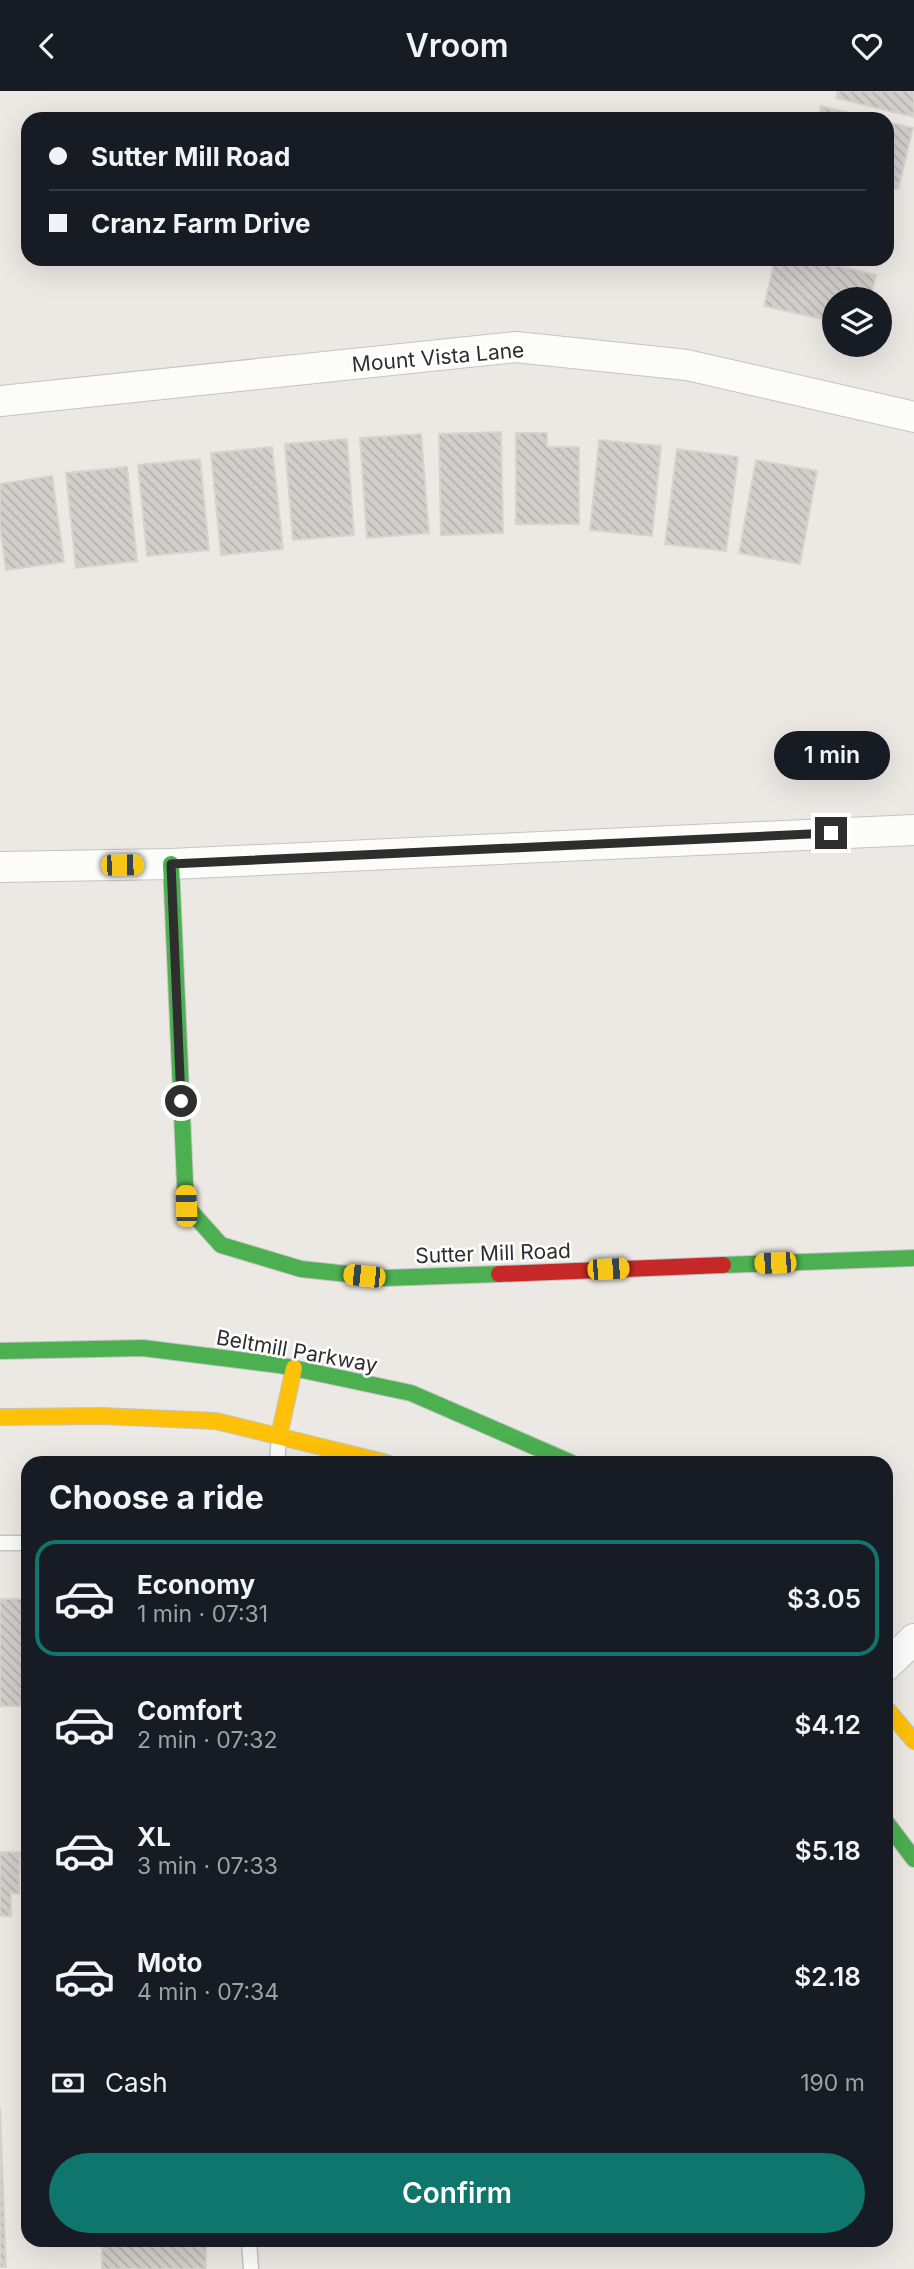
<!DOCTYPE html>
<html lang="en">
<head>
<meta charset="utf-8">
<style>
	:root { --surface:#171b24; --page:#20242c; --text:#f1f3f6; --muted:#9ea1a6; --line:#363941; --accent:#0f766e }
	body { margin:0; font-family:Inter,sans-serif; background:var(--page); color:var(--text); height:100vh; display:flex; flex-direction:column; font-size:26px; white-space:nowrap }
	* { box-sizing:border-box; margin:0 }
	p { font-size:23px; color:var(--muted) }
	.icon { flex:none; width:38px; height:38px; fill:none; stroke:currentColor; stroke-width:2; stroke-linecap:round; stroke-linejoin:round }
	.map { position:relative; flex:1; overflow:hidden }
	.details { position:absolute; left:21px; top:1365px; width:872px; height:791px; display:flex; flex-direction:column; background:var(--surface); border-radius:21px; box-shadow:0 7px 28px #0002 }
	.details>* { flex:none }
	.hud { position:absolute; left:21px; top:21px; width:873px; height:154px; border-radius:21px; box-shadow:0 7px 28px #0002; display:grid; align-content:center; height:154px; padding:0 28px; background:var(--surface) }
	.fabs { position:absolute; left:822px; top:196px; display:grid; gap:14px }
	.fabs a { display:grid; place-items:center; width:70px; height:70px; border-radius:50%; background:var(--surface); box-shadow:0 7px 28px #0002; font-size:35px }
	.end { position:absolute; width:32px; height:32px; margin:-16px; border:9px solid #2e2e2e; background:#fff; box-shadow:0 0 0 4px #fff }
	.from { border-radius:50% }
	.bubble { position:absolute; height:49px; border-radius:24px; background:var(--surface); box-shadow:0 7px 28px #0002; font-size:23px; font-weight:600; line-height:49px; text-align:center }
	.car { position:absolute; width:21px; height:42px; margin:-21px -10px; border-radius:9px; box-shadow:0 0 5px 2px #0007; background:linear-gradient(#f5c518 24%,#345 0 40%,#f5c518 0 76%,#345 0 86%,#f5c518 0) }
	.hud b { display:flex; align-items:center; gap:24px; height:66px; font-size:26px }
	.hud b+b { border-top:2px solid var(--line) }
	.hud i { width:18px; height:18px; background:var(--text) }
	ul { padding:0; list-style:none }
	li { display:flex; align-items:center; gap:21px; height:116px; margin:0 14px 10px; padding:0 14px; border:4px solid transparent; border-radius:21px }
	li div { flex:1 }
	li b { display:block; font-size:26px }
	li em { font-style:normal; font-weight:600 }
	li.selected { border-color:var(--accent) }
	li>.icon { width:63px; height:63px; stroke-width:1.5 }
	h2 { padding:0 28px; font-size:32px; line-height:84px }
	.pay { display:flex; align-items:center; gap:18px; height:77px; padding:0 28px; font-size:26px }
	.pay p { margin-inline-start:auto }
	.action { display:flex; gap:14px; margin-top:auto; padding:14px 28px }
	.action a { flex:1; height:80px; border-radius:42px; background:var(--accent); color:#fff; font-size:28px; font-weight:600; line-height:80px; text-align:center }
	header { display:flex; justify-content:space-between; align-items:center; height:91px; padding:0 28px; background:var(--surface); font-size:32px; font-weight:600 }
	.map>svg:first-child { display:block }
	.building { fill:url(#building-back-hatch); stroke:#d7d4d0; stroke-width:2 }
	.lines { fill:none; stroke-linecap:round; stroke-linejoin:round }
	.lane-casing { stroke:#c5c4c5; stroke-width:17 }
	.street-casing { stroke:#c5c4c5; stroke-width:32 }
	.fast-casing { stroke:#c5c4c5; stroke-width:18 }
	.slow-casing { stroke:#c5c4c5; stroke-width:18 }
	.jam-casing { stroke:#c5c4c5; stroke-width:18 }
	.lane { stroke:#fcfcfb; stroke-width:14 }
	.street { stroke:#fcfcfb; stroke-width:30 }
	.fast { stroke:#4caf50; stroke-width:16 }
	.slow { stroke:#ffc107; stroke-width:16 }
	.jam { stroke:#c62828; stroke-width:16 }
	.route { stroke:#2e2e2e; stroke-width:9 }
	.labels { text-anchor:middle; dominant-baseline:central; stroke-width:5; stroke-linejoin:round; paint-order:stroke }
	.street-label { font-size:21px; fill:#2e2e2e; stroke:#fff }
</style>
</head>
<body>
<header><svg class="icon" aria-label="back" viewBox="0 0 24 24"><path d="M15 5l-7 7 7 7"/></svg>Vroom<svg class="icon" aria-label="heart" viewBox="0 0 24 24"><path d="M12 20l-8-8c-3-5 5-10 8-4 3-6 11-1 8 4z"/></svg></header>
<div class="map">
<svg width="914" height="2178" viewBox="0 0 914 2178">
	<defs>
		<pattern id="building-back-hatch" width="6" height="6" patternUnits="userSpaceOnUse" patternTransform="scale(1.75)"><rect width="6" height="6" fill="#d1cecb"/><path d="M-1 5l2 2M0 0l6 6M5-1l2 2" fill="none" stroke="#b4b1af"/></pattern>
	</defs>
	<rect width="100%" height="100%" fill="#ece8e4"/>
	<g class="building">
		<path d="M838 0H914V26L836 7Z"/>
		<path d="M821 15 875 28H818Z"/>
		<path d="M887 31 913 37 898 98 887 96Z"/>
		<path d="M775 168H808L876 184 870 208H835V231L764 215Z"/>
		<path d="M501 341 503 442 441 444 439 343Z"/>
		<path d="M516 342H547V356H579V433H516Z"/>
		<path d="M421 343 429 442 367 447 360 347Z"/>
		<path d="M347 348 354 444 293 449 285 353Z"/>
		<path d="M599 349 661 355 652 445 590 439Z"/>
		<path d="M272 356 283 458 221 464 211 362Z"/>
		<path d="M677 358 738 366 726 460 665 453Z"/>
		<path d="M200 368 209 459 147 465 138 374Z"/>
		<path d="M756 369 817 380 800 473 739 462Z"/>
		<path d="M127 376 137 470 76 477 66 382Z"/>
		<path d="M52 385 64 471 6 479 0 435V393Z"/>
		<rect x="0" y="1508" width="28" height="107"/>
		<path d="M0 1761H20L19 1803 11 1802V1825H0Z"/>
		<path d="M0 2017 6 2176H0Z"/>
		<rect x="102" y="2149" width="104" height="29"/>
	</g>
	<g class="lines">
		<g class="lane-casing">
			<g id="lane">
				<path d="M277 1372 279 1346"/>
				<path d="M0 1452H28"/>
				<path d="M249 2149 251 2178"/>
			</g>
		</g>
		<g class="street-casing">
			<g id="street">
				<path d="M0 310 516 256 687 274 914 326"/>
				<path d="M0 776 171 773 914 739"/>
				<path d="M886 1575 914 1548"/>
			</g>
		</g>
		<g class="fast-casing">
			<g id="fast">
				<path d="M171 773 186 1115 221 1154 301 1178 385 1187 499 1183"/>
				<path d="M723 1174 914 1167"/>
				<path d="M0 1260 143 1257 279 1274 411 1302 572 1372"/>
				<path d="M886 1731 914 1768"/>
			</g>
		</g>
		<g class="slow-casing">
			<g id="slow">
				<path d="M0 1326 102 1325 216 1330 387 1372"/>
				<path d="M279 1345 294 1277"/>
				<path d="M886 1617 914 1650"/>
			</g>
		</g>
		<g class="jam-casing">
			<path id="jam" d="M499 1183 723 1174"/>
		</g>
		<use href="#lane" class="lane"/>
		<use href="#street" class="street"/>
		<use href="#fast" class="fast"/>
		<use href="#slow" class="slow"/>
		<use href="#jam" class="jam"/>
	</g>
	<g class="lines">
		<path class="route" d="M181 1010 171 773 831 742"/>
	</g>
	<g class="labels">
		<g class="street-label">
			<text transform="translate(438 266) rotate(-5)">Mount Vista Lane</text>
			<text transform="translate(493 1162) rotate(-2)">Sutter Mill Road</text>
			<text transform="translate(297 1260) rotate(10)">Beltmill Parkway</text>
		</g>
	</g>
</svg>
<div class="fabs">
<a><svg class="icon" aria-label="layers" viewBox="0 0 24 24"><path d="M12 4l9 5-9 5-9-5zM3 14l9 5 9-5"/></svg></a>
</div>
<i class="end from" style="left:181px;top:1010px"></i>
<i class="end" style="left:831px;top:742px"></i>
<div class="bubble" style="left:774px;top:640px;width:116px">1 min</div>
<i class="car" style="left:122px;top:774px;rotate:89deg"></i>
<i class="car" style="left:186px;top:1115px;rotate:358deg"></i>
<i class="car" style="left:775px;top:1172px;rotate:268deg"></i>
<i class="car" style="left:608px;top:1178px;rotate:87deg"></i>
<i class="car" style="left:364px;top:1185px;rotate:276deg"></i>
<div class="hud">
<b><i class="from"></i>Sutter Mill Road</b>
<b><i></i>Cranz Farm Drive</b>
</div>
<section class="details">
<h2>Choose a ride</h2>
<ul>
<li class="selected"><svg class="icon" aria-label="car" viewBox="0 0 24 24"><path d="M5 17H2v-5l4-1 3-4h7l3 4 3 1v5h-3M9 17h6M6 11h13"/><circle cx="7" cy="17" r="2"/><circle cx="17" cy="17" r="2"/></svg><div><b>Economy</b><p>1 min · 07:31</p></div><em>$3.05</em></li>
<li><svg class="icon" aria-label="car" viewBox="0 0 24 24"><path d="M5 17H2v-5l4-1 3-4h7l3 4 3 1v5h-3M9 17h6M6 11h13"/><circle cx="7" cy="17" r="2"/><circle cx="17" cy="17" r="2"/></svg><div><b>Comfort</b><p>2 min · 07:32</p></div><em>$4.12</em></li>
<li><svg class="icon" aria-label="car" viewBox="0 0 24 24"><path d="M5 17H2v-5l4-1 3-4h7l3 4 3 1v5h-3M9 17h6M6 11h13"/><circle cx="7" cy="17" r="2"/><circle cx="17" cy="17" r="2"/></svg><div><b>XL</b><p>3 min · 07:33</p></div><em>$5.18</em></li>
<li><svg class="icon" aria-label="car" viewBox="0 0 24 24"><path d="M5 17H2v-5l4-1 3-4h7l3 4 3 1v5h-3M9 17h6M6 11h13"/><circle cx="7" cy="17" r="2"/><circle cx="17" cy="17" r="2"/></svg><div><b>Moto</b><p>4 min · 07:34</p></div><em>$2.18</em></li>
</ul>
<div class="pay"><svg class="icon" aria-label="cash" viewBox="0 0 24 24"><path d="M3 7h18v10H3z"/><circle cx="12" cy="12" r="2"/></svg>Cash<p>190 m</p></div>
<div class="action"><a>Confirm</a></div>
</section>
</div>
</body>
</html>
